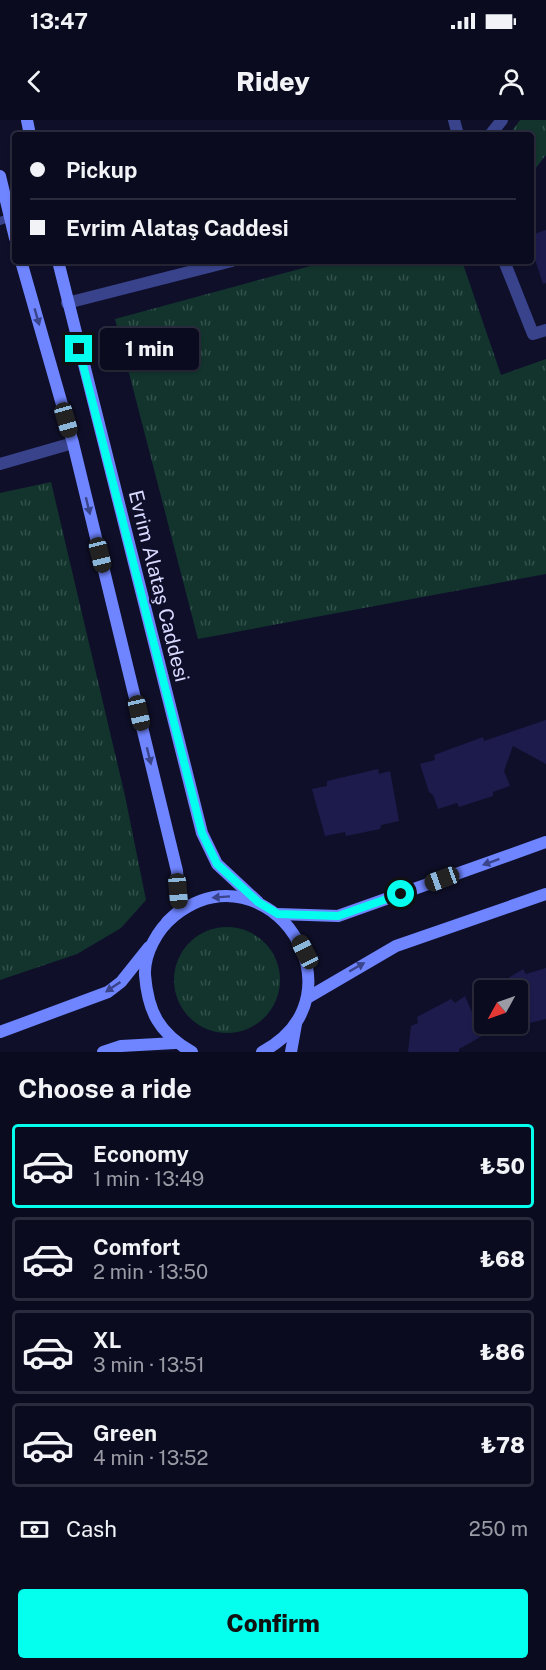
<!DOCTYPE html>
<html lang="en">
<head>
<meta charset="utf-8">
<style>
	:root { --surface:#0b0b20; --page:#19192d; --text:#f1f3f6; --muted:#9a9ba5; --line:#2b2b3e; --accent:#04ffee }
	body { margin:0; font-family:"Public Sans",sans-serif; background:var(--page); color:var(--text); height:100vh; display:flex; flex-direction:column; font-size:22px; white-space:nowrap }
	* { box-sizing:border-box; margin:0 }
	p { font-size:20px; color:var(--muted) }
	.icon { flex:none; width:33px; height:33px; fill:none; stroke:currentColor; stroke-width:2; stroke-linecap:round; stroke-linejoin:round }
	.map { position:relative; height:932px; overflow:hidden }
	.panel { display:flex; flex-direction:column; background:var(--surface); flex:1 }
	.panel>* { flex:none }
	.guide { position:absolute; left:12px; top:12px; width:522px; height:132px; border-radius:6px; box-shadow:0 2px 4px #0004,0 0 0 2px var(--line); display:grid; align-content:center; height:132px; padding:0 18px; background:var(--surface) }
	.needle { width:39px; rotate:230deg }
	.tools { position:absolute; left:474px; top:860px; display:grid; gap:12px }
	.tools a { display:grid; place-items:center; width:54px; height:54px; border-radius:6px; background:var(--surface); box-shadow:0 2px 4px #0004,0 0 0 2px var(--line); font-size:30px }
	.end { position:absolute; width:27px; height:27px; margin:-14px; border:8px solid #04ffee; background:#111; box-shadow:0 0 0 3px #111 }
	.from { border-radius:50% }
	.bubble { position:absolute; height:42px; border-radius:6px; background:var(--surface); box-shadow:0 2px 4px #0004,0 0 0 2px var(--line); font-size:20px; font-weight:800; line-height:42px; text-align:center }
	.car { position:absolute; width:18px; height:36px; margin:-18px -9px; border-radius:8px; box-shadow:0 0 4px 2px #0007; background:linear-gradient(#222 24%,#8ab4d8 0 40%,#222 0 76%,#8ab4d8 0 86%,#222 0) }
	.guide b { display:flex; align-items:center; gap:21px; height:57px; font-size:22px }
	.guide b+b { border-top:2px solid var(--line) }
	.guide i { width:15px; height:15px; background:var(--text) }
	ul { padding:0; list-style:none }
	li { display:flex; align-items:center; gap:18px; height:84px; margin:0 12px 9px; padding:0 6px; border:3px solid var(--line); border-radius:6px }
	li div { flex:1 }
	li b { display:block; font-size:22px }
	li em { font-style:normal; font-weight:800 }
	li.selected { border-color:var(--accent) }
	li>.icon { width:54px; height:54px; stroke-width:1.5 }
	h2 { padding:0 18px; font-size:27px; line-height:72px }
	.pay { display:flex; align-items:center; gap:15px; height:66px; padding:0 18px; font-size:22px }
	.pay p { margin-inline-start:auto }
	.primary-button { display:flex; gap:12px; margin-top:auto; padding:12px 18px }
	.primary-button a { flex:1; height:69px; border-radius:6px; background:var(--accent); color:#111; font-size:24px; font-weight:800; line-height:69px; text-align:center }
	.status { display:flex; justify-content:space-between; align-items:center; height:42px; padding:0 30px; background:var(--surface); direction:ltr }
	.status svg { height:16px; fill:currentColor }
	header { display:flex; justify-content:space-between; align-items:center; height:78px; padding:0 18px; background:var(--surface); font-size:27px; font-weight:800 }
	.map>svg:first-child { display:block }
	.grass { fill:url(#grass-tufts) }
	.building { fill:#1c1b4c }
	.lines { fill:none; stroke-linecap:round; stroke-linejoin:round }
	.lane { stroke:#39438b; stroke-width:8 }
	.street { stroke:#39438b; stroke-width:12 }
	.secondary { stroke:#6f84ff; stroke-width:12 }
	.oneway { fill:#3a448a }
	.route { stroke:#04ffee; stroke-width:8 }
	.labels { text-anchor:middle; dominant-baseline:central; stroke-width:4.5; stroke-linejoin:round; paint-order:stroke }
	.street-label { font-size:20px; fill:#d8daff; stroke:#0f0f2a }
</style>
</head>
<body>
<div class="status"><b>13:47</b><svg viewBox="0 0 49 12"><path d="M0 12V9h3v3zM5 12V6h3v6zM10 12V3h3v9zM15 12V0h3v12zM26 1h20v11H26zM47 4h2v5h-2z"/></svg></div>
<header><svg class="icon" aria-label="back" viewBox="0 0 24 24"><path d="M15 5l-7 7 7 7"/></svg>Ridey<svg class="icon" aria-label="person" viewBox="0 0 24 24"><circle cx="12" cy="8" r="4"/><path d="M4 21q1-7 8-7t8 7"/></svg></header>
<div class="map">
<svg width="546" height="932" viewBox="0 0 546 932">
	<defs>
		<pattern id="grass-tufts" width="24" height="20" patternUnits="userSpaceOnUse" patternTransform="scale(1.5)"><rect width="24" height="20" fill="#12342d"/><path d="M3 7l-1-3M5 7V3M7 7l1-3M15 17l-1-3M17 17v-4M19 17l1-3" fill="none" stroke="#34514c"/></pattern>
	</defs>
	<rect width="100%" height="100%" fill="#0f0f2a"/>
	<g class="grass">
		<path d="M520 0H546V35L531 54V15H509Z"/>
		<path d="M329 141H462L501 255 546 239V454L198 519 115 199Z"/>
		<path d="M51 362 125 676 146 780 121 808 77 834 0 860V373Z"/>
		<circle cx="227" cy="860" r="53"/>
	</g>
	<g class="building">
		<path d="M546 110V163L543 164 531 127V115Z"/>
		<path d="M546 600V644L513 626 504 651 510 666 493 672V676L459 687 457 683 438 689 433 675 429 672 420 644 435 640 434 635 483 617 484 621Z"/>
		<path d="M378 649 379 654 390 651 399 701 381 705 380 709 346 716 345 712 325 716 312 669 327 666V661Z"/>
		<path d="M546 848V899L518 906V870H489L523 849 526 854Z"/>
		<path d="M465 876 482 916 459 929V932H408L411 906 418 903 417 897 451 879 455 883Z"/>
	</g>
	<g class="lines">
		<path class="lane" d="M0 101 9 98"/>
		<g class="street">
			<path d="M454 0 458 15"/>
			<path d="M490 15 502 0"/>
			<path d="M504 141 533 214 546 210"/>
			<path d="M67 183 232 141"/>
			<path d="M0 344 73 323"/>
		</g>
		<g class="secondary">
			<path d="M27 0 30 15"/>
			<path d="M0 56 15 118"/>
			<path d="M21 141 73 323 177 751 180 790 167 802"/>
			<path d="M58 141 202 713 217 744 258 782"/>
			<path d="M278 794 338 796 546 722"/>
			<path d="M307 878 396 826 546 774"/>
			<path d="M0 912 108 872 121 862 149 827"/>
			<path d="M103 932 121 926 175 923"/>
			<path d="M192 932C159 913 148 892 145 855 144 833 158 809 174 796 268 722 370 874 262 932"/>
			<path d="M291 932 296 904"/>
		</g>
	</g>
	<defs><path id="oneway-solid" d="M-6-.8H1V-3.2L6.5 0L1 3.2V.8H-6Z" transform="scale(1.5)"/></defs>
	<g class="oneway">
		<use href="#oneway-solid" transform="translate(37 197) rotate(74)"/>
		<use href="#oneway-solid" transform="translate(88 386) rotate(76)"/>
		<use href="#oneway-solid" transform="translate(149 636) rotate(76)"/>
		<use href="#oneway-solid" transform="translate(491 742) rotate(160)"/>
		<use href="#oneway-solid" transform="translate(221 777) rotate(176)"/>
		<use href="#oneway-solid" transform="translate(357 847) rotate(-30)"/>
		<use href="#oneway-solid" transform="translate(113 867) rotate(146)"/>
	</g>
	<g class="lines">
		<path class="route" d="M79 229 202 713 217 744 258 782 278 794 338 796 401 774"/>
	</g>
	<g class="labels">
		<g class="street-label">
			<text transform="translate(159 466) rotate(76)">Evrim Alataş Caddesi</text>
		</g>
	</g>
</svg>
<div class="tools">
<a><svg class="needle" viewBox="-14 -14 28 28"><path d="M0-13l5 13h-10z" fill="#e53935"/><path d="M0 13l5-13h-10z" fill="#9a9ba5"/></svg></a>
</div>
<i class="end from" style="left:401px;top:774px"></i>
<i class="end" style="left:79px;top:229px"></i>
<div class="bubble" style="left:100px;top:208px;width:99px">1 min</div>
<i class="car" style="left:66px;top:300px;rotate:164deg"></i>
<i class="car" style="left:100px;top:435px;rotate:166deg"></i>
<i class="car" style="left:139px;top:593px;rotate:167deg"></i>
<i class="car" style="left:442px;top:759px;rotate:250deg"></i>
<i class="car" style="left:178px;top:771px;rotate:175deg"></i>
<i class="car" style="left:305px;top:832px;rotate:333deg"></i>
<div class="guide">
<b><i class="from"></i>Pickup</b>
<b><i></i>Evrim Alataş Caddesi</b>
</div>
</div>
<section class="panel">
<h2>Choose a ride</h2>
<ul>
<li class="selected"><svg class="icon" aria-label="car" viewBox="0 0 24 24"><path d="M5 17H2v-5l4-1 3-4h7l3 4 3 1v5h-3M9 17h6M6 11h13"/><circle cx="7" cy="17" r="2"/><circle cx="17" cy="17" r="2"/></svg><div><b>Economy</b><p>1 min · 13:49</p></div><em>₺50</em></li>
<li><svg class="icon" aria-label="car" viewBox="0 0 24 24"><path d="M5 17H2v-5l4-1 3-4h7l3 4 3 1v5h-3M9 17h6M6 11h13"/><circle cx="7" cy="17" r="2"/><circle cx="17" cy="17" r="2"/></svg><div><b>Comfort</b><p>2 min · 13:50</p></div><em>₺68</em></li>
<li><svg class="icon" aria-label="car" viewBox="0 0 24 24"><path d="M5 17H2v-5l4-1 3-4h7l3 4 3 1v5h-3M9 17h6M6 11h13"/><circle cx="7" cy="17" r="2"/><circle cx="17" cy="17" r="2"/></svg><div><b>XL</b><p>3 min · 13:51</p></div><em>₺86</em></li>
<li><svg class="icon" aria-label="car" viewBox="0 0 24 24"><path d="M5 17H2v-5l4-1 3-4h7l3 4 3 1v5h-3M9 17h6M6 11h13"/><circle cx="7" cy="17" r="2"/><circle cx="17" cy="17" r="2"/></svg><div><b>Green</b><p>4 min · 13:52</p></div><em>₺78</em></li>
</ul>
<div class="pay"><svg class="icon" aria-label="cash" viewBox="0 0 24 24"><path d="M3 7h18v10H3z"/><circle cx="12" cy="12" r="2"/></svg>Cash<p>250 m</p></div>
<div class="primary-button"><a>Confirm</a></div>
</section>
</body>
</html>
